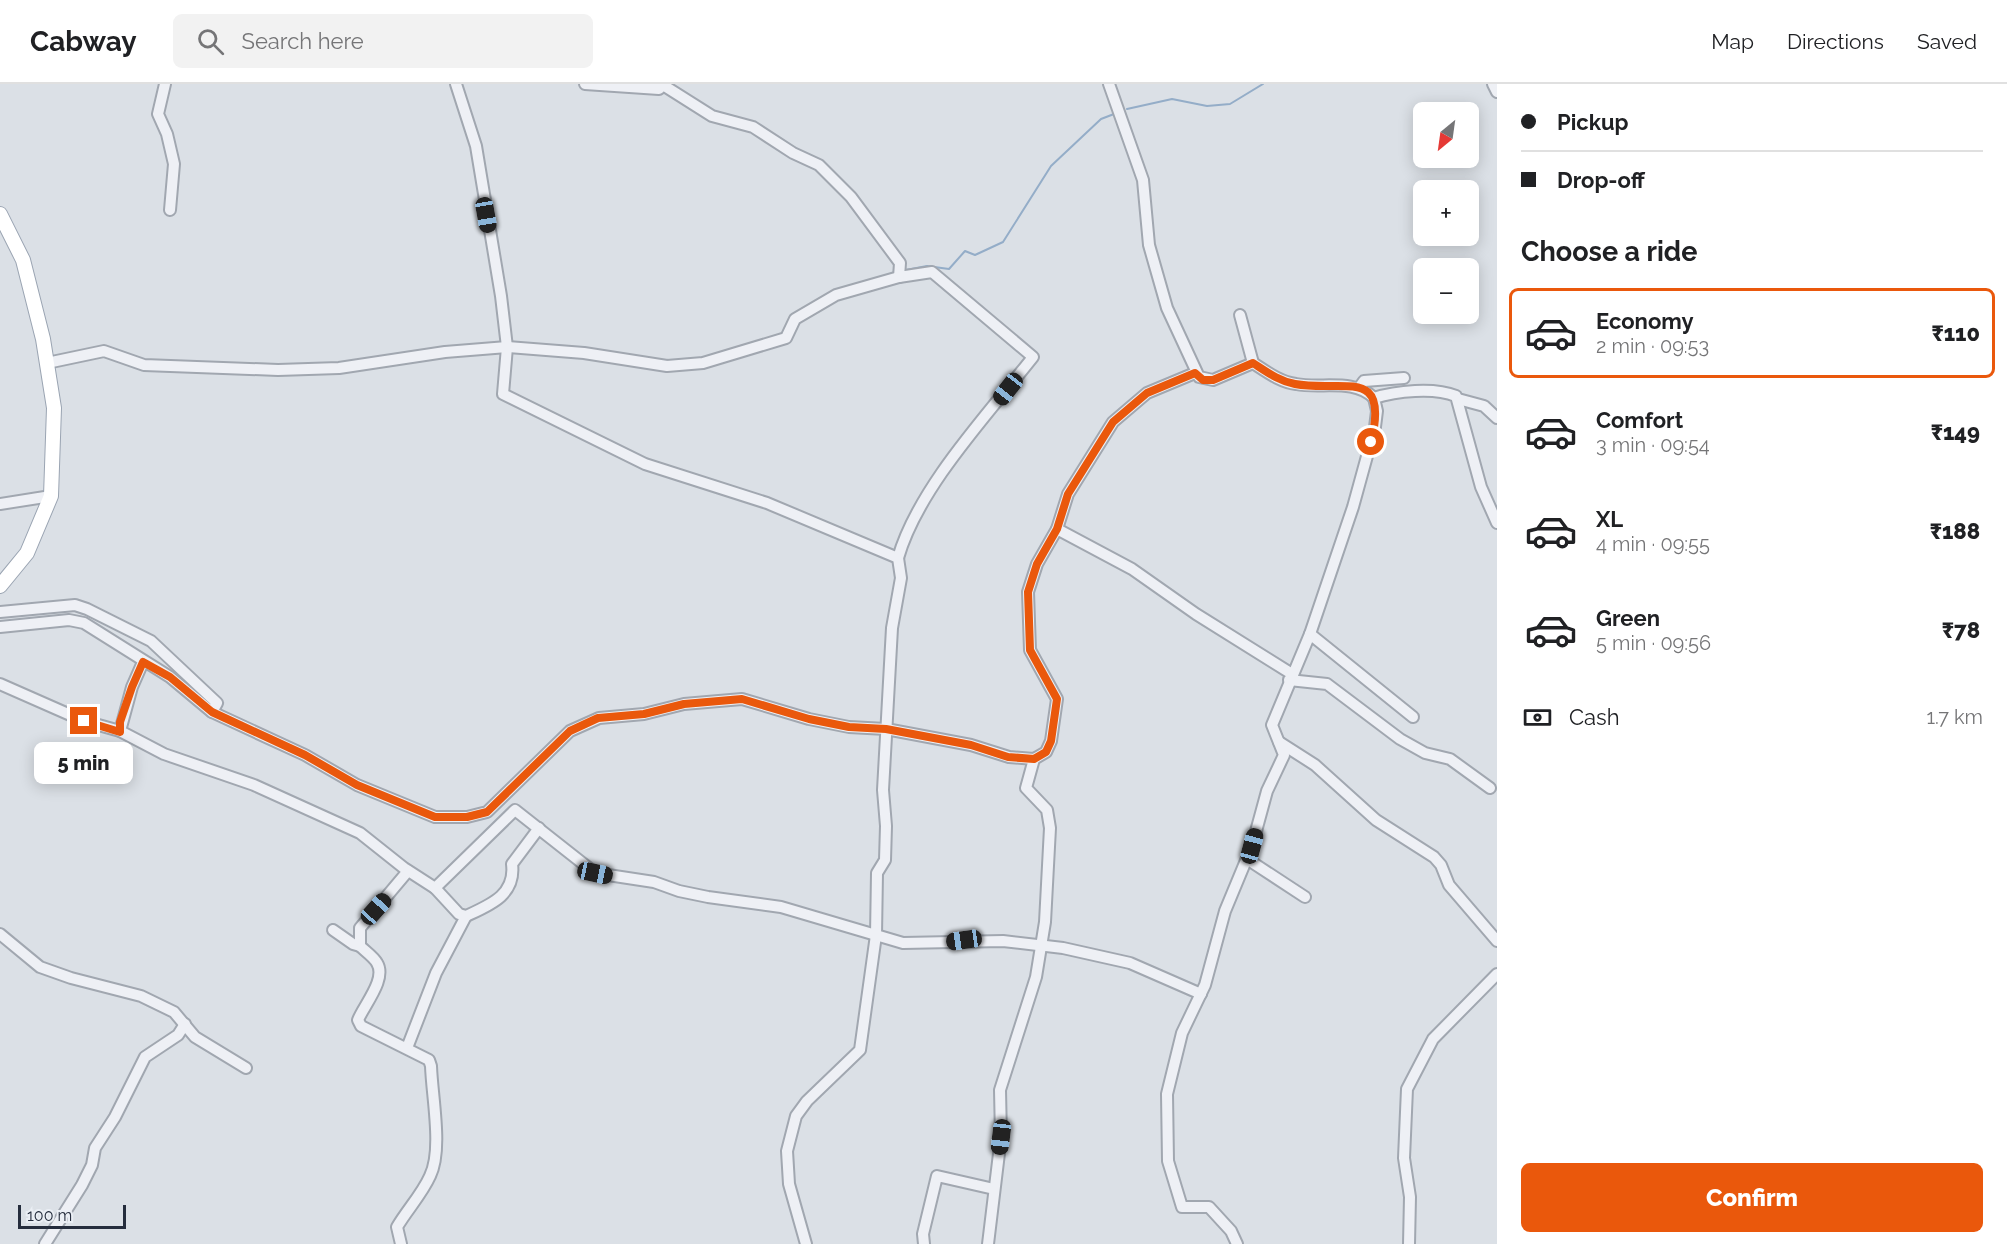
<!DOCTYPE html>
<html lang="en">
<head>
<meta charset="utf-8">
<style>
	:root { --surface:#fff; --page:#f2f2f2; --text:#202124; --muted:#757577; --line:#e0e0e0; --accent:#ea580c }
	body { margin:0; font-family:Raleway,sans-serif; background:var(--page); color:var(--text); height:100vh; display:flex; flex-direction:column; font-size:22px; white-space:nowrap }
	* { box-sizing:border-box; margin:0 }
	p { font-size:20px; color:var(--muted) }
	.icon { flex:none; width:33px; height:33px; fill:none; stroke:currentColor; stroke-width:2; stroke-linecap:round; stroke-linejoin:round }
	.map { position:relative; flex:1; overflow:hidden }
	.sheet { display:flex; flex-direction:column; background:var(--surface); width:510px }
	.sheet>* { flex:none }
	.top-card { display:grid; align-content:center; height:132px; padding:0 24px; background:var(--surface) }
	.needle { width:39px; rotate:209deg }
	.buttons { position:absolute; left:1413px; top:18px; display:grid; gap:12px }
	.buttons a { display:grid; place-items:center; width:66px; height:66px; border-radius:9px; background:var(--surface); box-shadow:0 3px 15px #0003; font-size:30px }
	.scale { position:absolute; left:18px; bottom:15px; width:108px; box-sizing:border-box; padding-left:6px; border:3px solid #252d3d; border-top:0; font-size:16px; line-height:21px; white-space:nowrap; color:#252d3d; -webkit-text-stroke:4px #eaeef4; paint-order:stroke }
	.end { position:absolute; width:27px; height:27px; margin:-14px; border:8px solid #ea580c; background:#fff; box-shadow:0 0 0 3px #fff }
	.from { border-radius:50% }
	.bubble { position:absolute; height:42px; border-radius:9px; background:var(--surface); box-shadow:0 3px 15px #0003; font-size:20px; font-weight:800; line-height:42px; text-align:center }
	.car { position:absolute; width:18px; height:36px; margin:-18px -9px; border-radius:8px; box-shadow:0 0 4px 2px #0007; background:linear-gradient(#222 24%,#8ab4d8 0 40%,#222 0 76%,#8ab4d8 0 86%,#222 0) }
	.top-card b { display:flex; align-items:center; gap:21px; height:57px; font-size:22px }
	.top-card b+b { border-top:2px solid var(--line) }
	.top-card i { width:15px; height:15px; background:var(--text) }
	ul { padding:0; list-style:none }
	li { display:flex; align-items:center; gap:18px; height:90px; margin:0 12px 9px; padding:0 12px; border:3px solid transparent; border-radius:9px }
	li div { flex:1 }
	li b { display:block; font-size:22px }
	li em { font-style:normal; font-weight:800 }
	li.on { border-color:var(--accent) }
	li>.icon { width:54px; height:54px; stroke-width:1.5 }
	h2 { padding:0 24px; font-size:27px; line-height:72px }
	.pay { display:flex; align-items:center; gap:15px; height:66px; padding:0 24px; font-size:22px }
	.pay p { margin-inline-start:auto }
	.cta { display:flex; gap:12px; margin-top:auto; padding:12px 24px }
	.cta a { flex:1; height:69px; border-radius:9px; background:var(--accent); color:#fff; font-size:24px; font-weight:800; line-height:69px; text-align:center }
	header { display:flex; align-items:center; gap:36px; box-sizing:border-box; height:84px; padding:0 30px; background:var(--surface); border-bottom:2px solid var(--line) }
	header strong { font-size:28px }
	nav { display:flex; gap:33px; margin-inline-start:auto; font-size:21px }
	.search { width:420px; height:54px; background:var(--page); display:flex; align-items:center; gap:15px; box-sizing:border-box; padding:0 21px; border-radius:9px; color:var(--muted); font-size:22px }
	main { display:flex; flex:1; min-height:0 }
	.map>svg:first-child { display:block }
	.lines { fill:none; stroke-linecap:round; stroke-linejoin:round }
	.stream { stroke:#94adc8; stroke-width:2 }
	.minor-casing { stroke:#a1a7b0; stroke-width:14 }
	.major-casing { stroke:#9aa4b2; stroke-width:16 }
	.minor { stroke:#eef0f5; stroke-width:10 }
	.major { stroke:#fff; stroke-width:14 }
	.route { stroke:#ea580c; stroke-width:8 }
</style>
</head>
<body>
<header>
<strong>Cabway</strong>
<div class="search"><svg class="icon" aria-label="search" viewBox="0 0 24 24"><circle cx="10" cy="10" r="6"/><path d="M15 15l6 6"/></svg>Search here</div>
<nav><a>Map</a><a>Directions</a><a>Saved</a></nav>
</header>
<main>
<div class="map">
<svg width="1497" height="1160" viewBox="0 0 1497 1160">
	<rect width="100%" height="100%" fill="#dbe0e6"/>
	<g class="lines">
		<g class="stream">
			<path d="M1127 25 1172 15 1207 22 1230 20 1263 0"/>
			<path d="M906 186 927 182 949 185 965 167 975 171 1003 158 1051 82 1101 35 1114 30"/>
		</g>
		<g class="minor-casing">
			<g id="minor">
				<path d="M165 0 158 30 167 50 174 80 170 126"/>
				<path d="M456 0 476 62 501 212 507 263 503 310 645 380 767 419 898 474 901 494 892 544 883 706 886 742 885 776 877 789 876 851 860 966 807 1017 796 1032 787 1067 789 1100 806 1160"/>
				<path d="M585 0 659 5 663 1 712 32 753 43 793 69 819 81 851 113 900 179 899 193 932 188 1033 273C988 330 918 404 898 474"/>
				<path d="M1109 0 1143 96 1149 161 1167 224 1199 293 1213 296 1253 279C1267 288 1280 298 1296 300 1321 305 1354 294 1374 314"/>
				<path d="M1493 0 1497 8"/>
				<path d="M1240 231 1253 279"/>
				<path d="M47 279 104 267 144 281 278 286 339 284 445 268 507 263 584 269 667 282 703 279 786 254 795 235 836 211 899 193"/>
				<path d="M1359 304 1364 297 1404 294"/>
				<path d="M1458 315 1484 322 1497 334"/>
				<path d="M0 420 51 412"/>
				<path d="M1057 445 1132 485 1196 530 1292 590"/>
				<path d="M0 528 75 521 87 525 151 557 217 619 212 628"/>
				<path d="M0 543 69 536 84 539 170 593 212 628 305 671 357 701 435 733H467L487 728 570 647 599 634 644 630 684 620 742 615 809 635 849 643 886 645 971 661 1009 673 1034 675 1046 668 1051 657 1057 615 1030 566 1028 508 1037 480 1057 445 1068 410 1113 338 1147 309 1195 289"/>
				<path d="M1310 550 1413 633"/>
				<path d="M143 578 132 603 120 647 164 670 254 701 360 749 404 784 435 804 515 726 595 789 654 798 679 807 708 813 781 823 903 859 1003 857 1063 864 1130 879 1201 910"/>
				<path d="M1289 596 1327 600 1400 655 1425 669 1450 675 1490 704"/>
				<path d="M0 600 84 637 120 647"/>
				<path d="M1279 658 1315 681 1376 736 1434 773 1441 781 1449 801 1497 857"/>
				<path d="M1247 775 1305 813"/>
				<path d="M435 804 459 830 466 832C490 821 516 811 512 780L539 744"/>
				<path d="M333 846 353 860 360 862"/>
				<path d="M0 850 40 883 71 894 141 912 174 928 195 953 246 984"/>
				<path d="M407 964 436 889 466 832"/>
				<path d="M45 1160 82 1101 92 1081 95 1064 115 1033 145 973 178 951 185 940"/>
				<path d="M401 1160 397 1143C407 1126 422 1110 430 1092 443 1066 432 1013 431 982L429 976 361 942 358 936C364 921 387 895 377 879 374 873 365 867 360 862V844L408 787"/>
				<path d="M924 1160 923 1150 937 1092 994 1105"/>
				<path d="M988 1160 1001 1053 1000 1006 1036 893 1045 838 1050 744 1047 726 1026 704 1034 675"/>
				<path d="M1237 1160 1231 1147 1209 1123H1182L1168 1077 1167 1010 1182 949 1205 901 1225 827 1252 762 1267 707 1284 671 1272 641 1310 550 1353 423 1375 343 1377 327 1374 314C1396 307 1434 303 1456 312L1481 403 1497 439"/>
				<path d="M1409 1160 1410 1113 1404 1074 1407 1005 1433 955 1497 890"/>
			</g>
		</g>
		<g class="major-casing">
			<path id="major" d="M0 130 23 176 43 255 54 324 51 412 27 469 0 502"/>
		</g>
		<use href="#minor" class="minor"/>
		<use href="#major" class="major"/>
	</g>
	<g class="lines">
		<path class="route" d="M84 637 120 648V638L132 603 143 578 170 593 212 628 305 671 357 701 435 733H467L487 728 570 647 598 634 644 630 684 620 742 615 809 635 849 643 886 645 971 661 1008 673 1034 675 1046 668 1051 657 1057 615 1030 566 1028 508 1037 480 1057 445 1068 410 1113 338 1147 309 1195 289 1203 296H1213L1253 279C1267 288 1279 297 1295 300 1343 309 1390 281 1371 358"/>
	</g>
</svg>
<div class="buttons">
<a><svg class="needle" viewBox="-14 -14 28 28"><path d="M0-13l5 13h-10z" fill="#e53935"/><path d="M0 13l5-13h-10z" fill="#757577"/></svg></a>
<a>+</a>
<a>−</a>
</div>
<div class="scale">100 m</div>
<i class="end from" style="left:1371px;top:358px"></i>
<i class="end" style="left:84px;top:637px"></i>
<div class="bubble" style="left:34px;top:658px;width:99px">5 min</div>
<i class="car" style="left:486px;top:131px;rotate:170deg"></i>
<i class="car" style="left:1008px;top:305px;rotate:218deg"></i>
<i class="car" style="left:1252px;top:762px;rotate:15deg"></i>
<i class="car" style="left:595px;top:789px;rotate:102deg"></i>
<i class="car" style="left:376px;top:825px;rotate:42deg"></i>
<i class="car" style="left:964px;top:856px;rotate:262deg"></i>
<i class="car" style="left:1001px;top:1053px;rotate:187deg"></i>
</div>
<section class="sheet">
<div class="top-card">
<b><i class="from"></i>Pickup</b>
<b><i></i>Drop-off</b>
</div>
<h2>Choose a ride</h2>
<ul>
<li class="on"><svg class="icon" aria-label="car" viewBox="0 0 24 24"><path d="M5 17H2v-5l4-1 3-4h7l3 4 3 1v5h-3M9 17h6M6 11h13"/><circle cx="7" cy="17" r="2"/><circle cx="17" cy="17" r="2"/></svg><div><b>Economy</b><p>2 min · 09:53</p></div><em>₹110</em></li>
<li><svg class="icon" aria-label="car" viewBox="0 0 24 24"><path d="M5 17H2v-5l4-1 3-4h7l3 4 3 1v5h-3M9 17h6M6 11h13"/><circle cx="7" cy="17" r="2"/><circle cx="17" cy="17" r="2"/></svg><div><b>Comfort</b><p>3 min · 09:54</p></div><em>₹149</em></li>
<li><svg class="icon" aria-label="car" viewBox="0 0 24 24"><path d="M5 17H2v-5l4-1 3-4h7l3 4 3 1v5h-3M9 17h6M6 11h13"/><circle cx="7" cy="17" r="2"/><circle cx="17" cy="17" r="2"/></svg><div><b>XL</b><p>4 min · 09:55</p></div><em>₹188</em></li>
<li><svg class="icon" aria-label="car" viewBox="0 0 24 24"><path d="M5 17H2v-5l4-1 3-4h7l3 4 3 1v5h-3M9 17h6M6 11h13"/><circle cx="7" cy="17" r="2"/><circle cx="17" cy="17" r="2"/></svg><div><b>Green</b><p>5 min · 09:56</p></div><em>₹78</em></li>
</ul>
<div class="pay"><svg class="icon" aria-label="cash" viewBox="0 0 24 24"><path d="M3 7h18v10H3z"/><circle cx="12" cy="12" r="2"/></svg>Cash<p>1.7 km</p></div>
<div class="cta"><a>Confirm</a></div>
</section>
</main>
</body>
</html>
